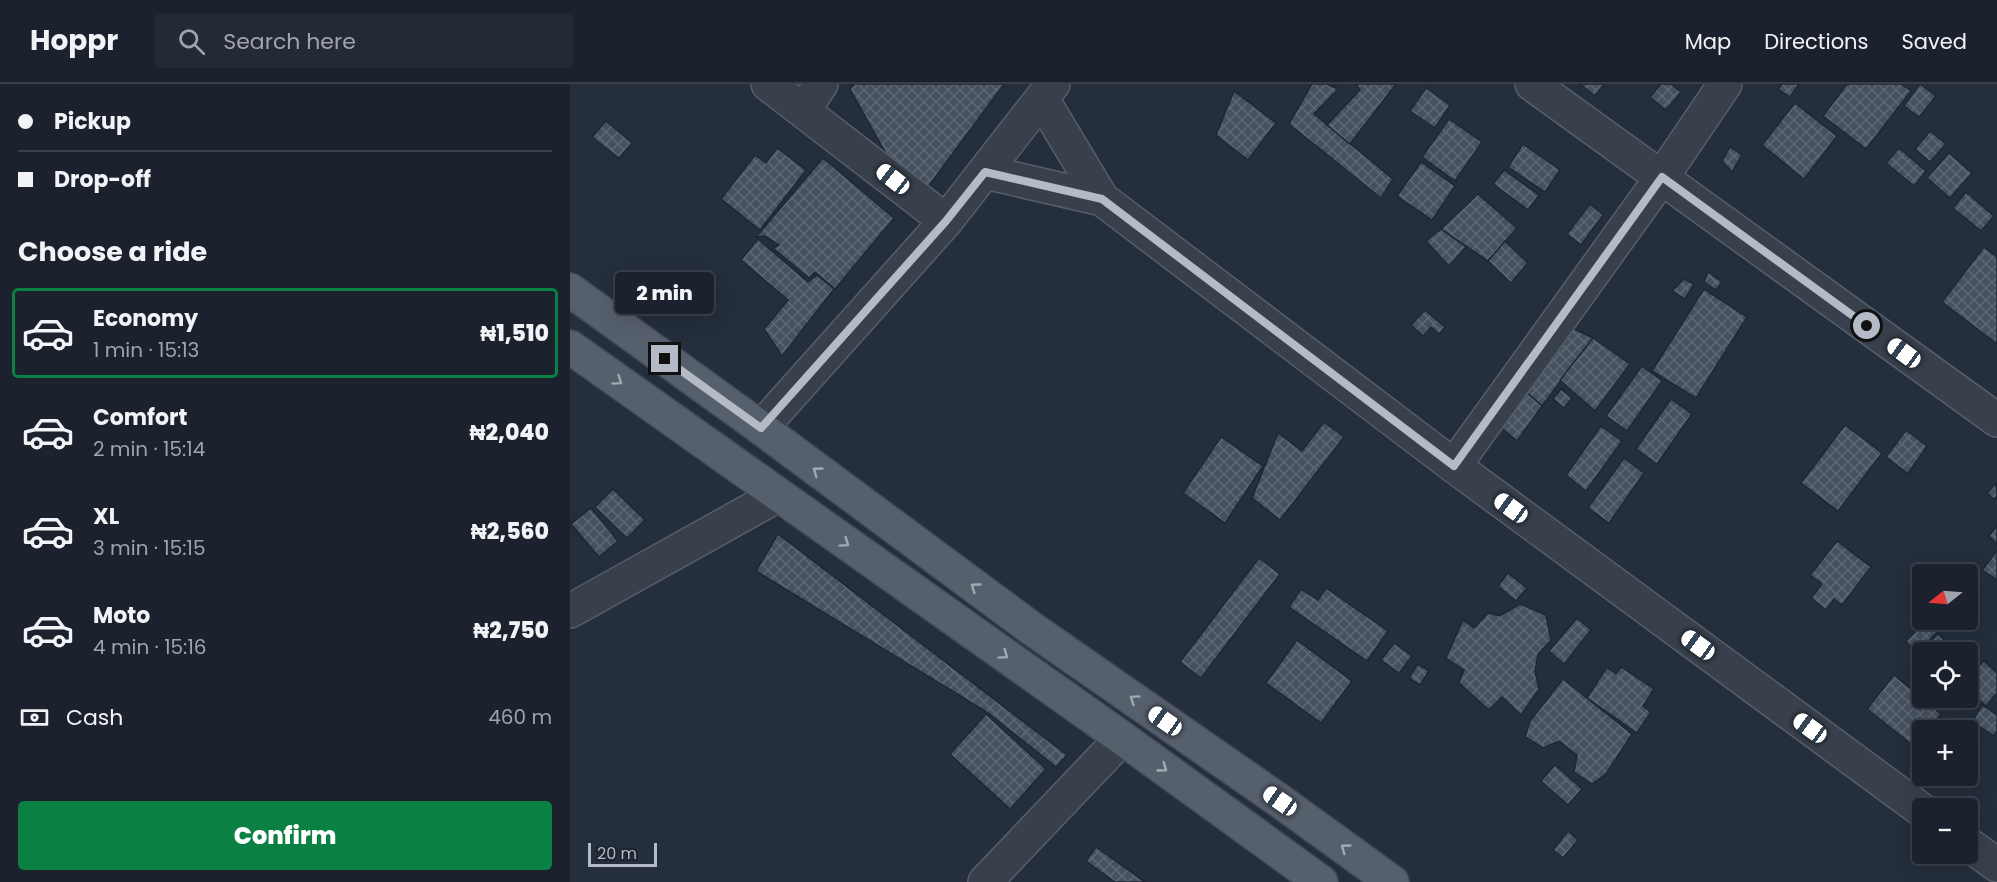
<!DOCTYPE html>
<html lang="en">
<head>
<meta charset="utf-8">
<style>
	:root { --surface:#1b222d; --page:#242a35; --text:#f1f3f6; --muted:#a0a4aa; --line:#393f49; --accent:#0b8043 }
	body { margin:0; font-family:Poppins,sans-serif; background:var(--page); color:var(--text); height:100vh; display:flex; flex-direction:column; font-size:22px; white-space:nowrap }
	* { box-sizing:border-box; margin:0 }
	p { font-size:20px; color:var(--muted) }
	.icon { flex:none; width:33px; height:33px; fill:none; stroke:currentColor; stroke-width:2; stroke-linecap:round; stroke-linejoin:round }
	.map { position:relative; flex:1; overflow:hidden }
	.details { display:flex; flex-direction:column; background:var(--surface); width:570px }
	.details>* { flex:none }
	.hud { display:grid; align-content:center; height:132px; padding:0 18px; background:var(--surface) }
	.needle { width:39px; rotate:253deg }
	.fabs { position:absolute; left:1342px; top:480px; display:grid; gap:12px }
	.fabs a { display:grid; place-items:center; width:66px; height:66px; border-radius:6px; background:var(--surface); box-shadow:0 6px 24px #0002,0 0 0 2px var(--line); font-size:30px }
	.scale { position:absolute; left:18px; bottom:15px; width:69px; box-sizing:border-box; padding-left:6px; border:3px solid #b4bbc7; border-top:0; font-size:16px; line-height:21px; white-space:nowrap; color:#b4bbc7; -webkit-text-stroke:4px #1d2531; paint-order:stroke }
	.end { position:absolute; width:27px; height:27px; margin:-14px; border:8px solid #b4bbc7; background:#111; box-shadow:0 0 0 3px #111 }
	.from { border-radius:50% }
	.bubble { position:absolute; height:42px; border-radius:6px; background:var(--surface); box-shadow:0 6px 24px #0002,0 0 0 2px var(--line); font-size:20px; font-weight:800; line-height:42px; text-align:center }
	.car { position:absolute; width:18px; height:36px; margin:-18px -9px; border-radius:8px; box-shadow:0 0 4px 2px #0007; background:linear-gradient(#fff 24%,#345 0 40%,#fff 0 76%,#345 0 86%,#fff 0) }
	.hud b { display:flex; align-items:center; gap:21px; height:57px; font-size:22px }
	.hud b+b { border-top:2px solid var(--line) }
	.hud i { width:15px; height:15px; background:var(--text) }
	ul { padding:0; list-style:none }
	li { display:flex; align-items:center; gap:18px; height:90px; margin:0 12px 9px; padding:0 6px; border:3px solid transparent; border-radius:6px }
	li div { flex:1 }
	li b { display:block; font-size:22px }
	li em { font-style:normal; font-weight:800 }
	li.current { border-color:var(--accent) }
	li>.icon { width:54px; height:54px; stroke-width:1.5 }
	h2 { padding:0 18px; font-size:27px; line-height:72px }
	.pay { display:flex; align-items:center; gap:15px; height:66px; padding:0 18px; font-size:22px }
	.pay p { margin-inline-start:auto }
	.cta { display:flex; gap:12px; margin-top:auto; padding:12px 18px }
	.cta a { flex:1; height:69px; border-radius:6px; background:var(--accent); color:#fff; font-size:24px; font-weight:800; line-height:69px; text-align:center }
	header { display:flex; align-items:center; gap:36px; box-sizing:border-box; height:84px; padding:0 30px; background:var(--surface); border-bottom:2px solid var(--line) }
	header strong { font-size:28px }
	nav { display:flex; gap:33px; margin-inline-start:auto; font-size:21px }
	.search { width:420px; height:54px; background:var(--page); display:flex; align-items:center; gap:15px; box-sizing:border-box; padding:0 21px; border-radius:6px; color:var(--muted); font-size:22px }
	main { display:flex; flex:1; min-height:0 }
	.map>svg:first-child { display:block }
	.building { fill:url(#building-cross-hatch); stroke:#1f2733; stroke-width:1.5 }
	.lines { fill:none; stroke-linecap:round; stroke-linejoin:round }
	.minor-casing { stroke:#565e6a; stroke-width:36 }
	.major-casing { stroke:#414955; stroke-width:36 }
	.minor { stroke:#38404c; stroke-width:33 }
	.major { stroke:#565f6c; stroke-width:33 }
	.oneway { stroke:#a1a9b5 }
	.route { stroke:#b4bbc7; stroke-width:8 }
</style>
</head>
<body>
<header>
<strong>Hoppr</strong>
<div class="search"><svg class="icon" aria-label="search" viewBox="0 0 24 24"><circle cx="10" cy="10" r="6"/><path d="M15 15l6 6"/></svg>Search here</div>
<nav><a>Map</a><a>Directions</a><a>Saved</a></nav>
</header>
<main>
<section class="details">
<div class="hud">
<b><i class="from"></i>Pickup</b>
<b><i></i>Drop-off</b>
</div>
<h2>Choose a ride</h2>
<ul>
<li class="current"><svg class="icon" aria-label="car" viewBox="0 0 24 24"><path d="M5 17H2v-5l4-1 3-4h7l3 4 3 1v5h-3M9 17h6M6 11h13"/><circle cx="7" cy="17" r="2"/><circle cx="17" cy="17" r="2"/></svg><div><b>Economy</b><p>1 min · 15:13</p></div><em>₦1,510</em></li>
<li><svg class="icon" aria-label="car" viewBox="0 0 24 24"><path d="M5 17H2v-5l4-1 3-4h7l3 4 3 1v5h-3M9 17h6M6 11h13"/><circle cx="7" cy="17" r="2"/><circle cx="17" cy="17" r="2"/></svg><div><b>Comfort</b><p>2 min · 15:14</p></div><em>₦2,040</em></li>
<li><svg class="icon" aria-label="car" viewBox="0 0 24 24"><path d="M5 17H2v-5l4-1 3-4h7l3 4 3 1v5h-3M9 17h6M6 11h13"/><circle cx="7" cy="17" r="2"/><circle cx="17" cy="17" r="2"/></svg><div><b>XL</b><p>3 min · 15:15</p></div><em>₦2,560</em></li>
<li><svg class="icon" aria-label="car" viewBox="0 0 24 24"><path d="M5 17H2v-5l4-1 3-4h7l3 4 3 1v5h-3M9 17h6M6 11h13"/><circle cx="7" cy="17" r="2"/><circle cx="17" cy="17" r="2"/></svg><div><b>Moto</b><p>4 min · 15:16</p></div><em>₦2,750</em></li>
</ul>
<div class="pay"><svg class="icon" aria-label="cash" viewBox="0 0 24 24"><path d="M3 7h18v10H3z"/><circle cx="12" cy="12" r="2"/></svg>Cash<p>460 m</p></div>
<div class="cta"><a>Confirm</a></div>
</section>
<div class="map">
<svg width="1427" height="798" viewBox="0 0 1427 798">
	<defs>
		<pattern id="building-cross-hatch" width="8" height="8" patternUnits="userSpaceOnUse" patternTransform="scale(1.5)"><rect width="8" height="8" fill="#465160"/><path d="M0 0l8 8M0 8l8-8" fill="none" stroke="#5e6875"/></pattern>
	</defs>
	<rect width="100%" height="100%" fill="#242e3c"/>
	<g class="building">
		<path d="M284 0H434L355 107 324 84 280 5Z"/>
		<path d="M742 0H757L768 5 744 30 823 95 811 114 719 40Z"/>
		<path d="M786 0H826L780 60 757 41 790 6Z"/>
		<path d="M1010 0H1034L1025 12Z"/>
		<path d="M1091 0H1101L1111 8 1096 26 1080 13Z"/>
		<path d="M1212 0H1229L1220 13 1208 5Z"/>
		<path d="M1277 0H1331L1341 7 1296 65 1253 32Z"/>
		<path d="M1350 0 1366 12 1349 33 1334 22Z"/>
		<path d="M856 4 880 21 865 44 840 27Z"/>
		<path d="M664 7 706 39 678 76 646 51Z"/>
		<path d="M1225 19 1267 52 1234 95 1192 61Z"/>
		<path d="M879 35 912 58 885 97 852 73Z"/>
		<path d="M36 37 62 59 49 74 22 53Z"/>
		<path d="M1360 47 1376 60 1360 78 1345 65Z"/>
		<path d="M953 60 990 86 975 108 938 83Z"/>
		<path d="M1160 63 1172 71 1162 88 1152 77Z"/>
		<path d="M207 64 236 86 190 146 151 115 185 71 196 79Z"/>
		<path d="M1329 64 1356 87 1344 102 1316 79Z"/>
		<path d="M1379 69 1402 89 1380 114 1357 94Z"/>
		<path d="M253 74 324 134 265 205 245 188 239 194 203 164 209 161 195 152 186 153Z"/>
		<path d="M851 78 885 102 862 136 827 112Z"/>
		<path d="M934 86 969 111 958 126 923 100Z"/>
		<path d="M1396 108 1424 132 1411 147 1383 124Z"/>
		<path d="M908 110 947 144 918 177 871 145Z"/>
		<path d="M1020 120 1033 131 1011 161 997 150Z"/>
		<path d="M871 145 896 163 879 182 856 157Z"/>
		<path d="M188 155 238 198 247 191 264 205 212 272 194 245 218 216 171 176Z"/>
		<path d="M935 157 958 179 941 199 918 177Z"/>
		<path d="M1414 163 1427 173V260L1372 218Z"/>
		<path d="M1138 188 1152 198 1146 206 1134 198Z"/>
		<path d="M1114 195 1124 200 1115 215 1102 207Z"/>
		<path d="M1134 205 1177 233 1126 314 1082 287Z"/>
		<path d="M855 226 875 243 869 250 861 243 853 252 841 241Z"/>
		<path d="M988 237 1023 254 972 322 945 298Z"/>
		<path d="M1023 254 1060 280 1025 327 990 296Z"/>
		<path d="M1072 282 1092 297 1057 347 1036 332Z"/>
		<path d="M945 298 972 322 947 357 920 334Z"/>
		<path d="M991 305 1002 314 994 324 983 315Z"/>
		<path d="M1101 315 1122 330 1087 380 1066 365Z"/>
		<path d="M754 338 774 353 710 436 682 414 708 349 732 367Z"/>
		<path d="M1275 341 1312 369 1268 427 1231 399Z"/>
		<path d="M1031 342 1052 357 1016 407 996 391Z"/>
		<path d="M1336 346 1357 362 1339 388 1340 391 1316 373Z"/>
		<path d="M651 353 693 382 655 439 613 409Z"/>
		<path d="M1054 374 1074 389 1039 439 1018 424Z"/>
		<path d="M1426 399 1427 412 1424 415 1417 409Z"/>
		<path d="M43 405 75 436 57 454 25 423Z"/>
		<path d="M21 424 48 457 29 473 1 440Z"/>
		<path d="M1427 442V460L1419 452Z"/>
		<path d="M208 450 497 671 486 683 417 628 186 487Z"/>
		<path d="M1267 457 1301 483 1272 521 1264 515 1256 526 1241 514 1252 500 1240 491Z"/>
		<path d="M1427 467V496L1412 486Z"/>
		<path d="M689 474 710 490 631 594 610 578Z"/>
		<path d="M938 489 957 504 946 517 928 502Z"/>
		<path d="M756 504 818 547 797 577 719 523 731 505 748 516Z"/>
		<path d="M950 520 976 531 981 556 968 570 965 587 969 605 951 631 932 613 919 626 889 599 894 586 876 574 893 536 904 544 918 529 930 532Z"/>
		<path d="M1007 534 1021 546 994 580 979 567Z"/>
		<path d="M1357 536H1359L1370 545 1347 569 1336 557Z"/>
		<path d="M1360 536H1386L1374 548Z"/>
		<path d="M1368 550 1386 568H1353V584L1343 575Z"/>
		<path d="M727 556 782 597 751 639 696 599Z"/>
		<path d="M824 559 842 572 829 589 811 576Z"/>
		<path d="M1414 577 1427 589V609L1416 622 1398 606V594Z"/>
		<path d="M848 580 859 587 850 601 839 594Z"/>
		<path d="M1037 583 1046 590 1051 583 1084 605 1073 622 1081 628 1067 649 1017 614Z"/>
		<path d="M1324 591 1371 630 1358 646H1353V653L1345 663 1297 625Z"/>
		<path d="M993 595 1062 650 1036 690 1022 700 1004 688 1007 671 989 657 973 664 955 653 960 637Z"/>
		<path d="M1412 621 1427 631V647L1424 652 1402 638Z"/>
		<path d="M416 630 476 685 440 725 380 670Z"/>
		<path d="M985 681 1012 705 998 721 971 697Z"/>
		<path d="M998 747 1008 756 993 774 983 766Z"/>
		<path d="M526 763 575 798H545L516 777Z"/>
	</g>
	<g class="lines">
		<g class="minor-casing">
			<g id="minor">
				<path d="M198 0 376 137"/>
				<path d="M962 0 1427 336"/>
				<path d="M472 15 532 115 884 382 1353 727"/>
				<path d="M234 26 251 0"/>
				<path d="M415 88 532 115"/>
				<path d="M191 344 376 137 483 0"/>
				<path d="M884 382 1092 93 1155 0"/>
				<path d="M0 527 208 411"/>
				<path d="M1398 760 1427 781"/>
				<path d="M415 798 552 654"/>
			</g>
		</g>
		<g class="major-casing">
			<g id="major">
				<path d="M0 206 191 344 461 544 710 717 822 798"/>
				<path d="M0 263 552 654 751 798"/>
			</g>
		</g>
		<use href="#minor" class="minor"/>
		<use href="#major" class="major"/>
	</g>
	<defs><path id="oneway-chevron" d="M-2-3.5L2.5 0L-2 3.5" fill="none" stroke-width="1.6" stroke-linecap="round" stroke-linejoin="round" transform="scale(1.5)"/></defs>
	<g class="oneway">
		<use href="#oneway-chevron" transform="translate(48 297) rotate(35)"/>
		<use href="#oneway-chevron" transform="translate(247 387) rotate(-144)"/>
		<use href="#oneway-chevron" transform="translate(275 459) rotate(35)"/>
		<use href="#oneway-chevron" transform="translate(405 503) rotate(-144)"/>
		<use href="#oneway-chevron" transform="translate(434 571) rotate(35)"/>
		<use href="#oneway-chevron" transform="translate(564 615) rotate(-145)"/>
		<use href="#oneway-chevron" transform="translate(593 684) rotate(36)"/>
		<use href="#oneway-chevron" transform="translate(775 764) rotate(-144)"/>
	</g>
	<g class="lines">
		<path class="route" d="M95 275 191 344 376 137 415 88 532 115 884 382 1092 93 1297 242"/>
	</g>
</svg>
<div class="fabs">
<a><svg class="needle" viewBox="-14 -14 28 28"><path d="M0-13l5 13h-10z" fill="#e53935"/><path d="M0 13l5-13h-10z" fill="#a0a4aa"/></svg></a>
<a><svg class="icon" aria-label="locate" viewBox="0 0 24 24"><circle cx="12" cy="12" r="6"/><path d="M12 2v4M12 18v4M2 12h4M18 12h4"/></svg></a>
<a>+</a>
<a>−</a>
</div>
<div class="scale">20 m</div>
<i class="end from" style="left:1297px;top:242px"></i>
<i class="end" style="left:95px;top:275px"></i>
<div class="bubble" style="left:45px;top:188px;width:99px">2 min</div>
<i class="car" style="left:323px;top:95px;rotate:308deg"></i>
<i class="car" style="left:1334px;top:269px;rotate:306deg"></i>
<i class="car" style="left:941px;top:424px;rotate:306deg"></i>
<i class="car" style="left:1128px;top:561px;rotate:306deg"></i>
<i class="car" style="left:595px;top:637px;rotate:305deg"></i>
<i class="car" style="left:1240px;top:644px;rotate:306deg"></i>
<i class="car" style="left:710px;top:717px;rotate:305deg"></i>
</div>
</main>
</body>
</html>
